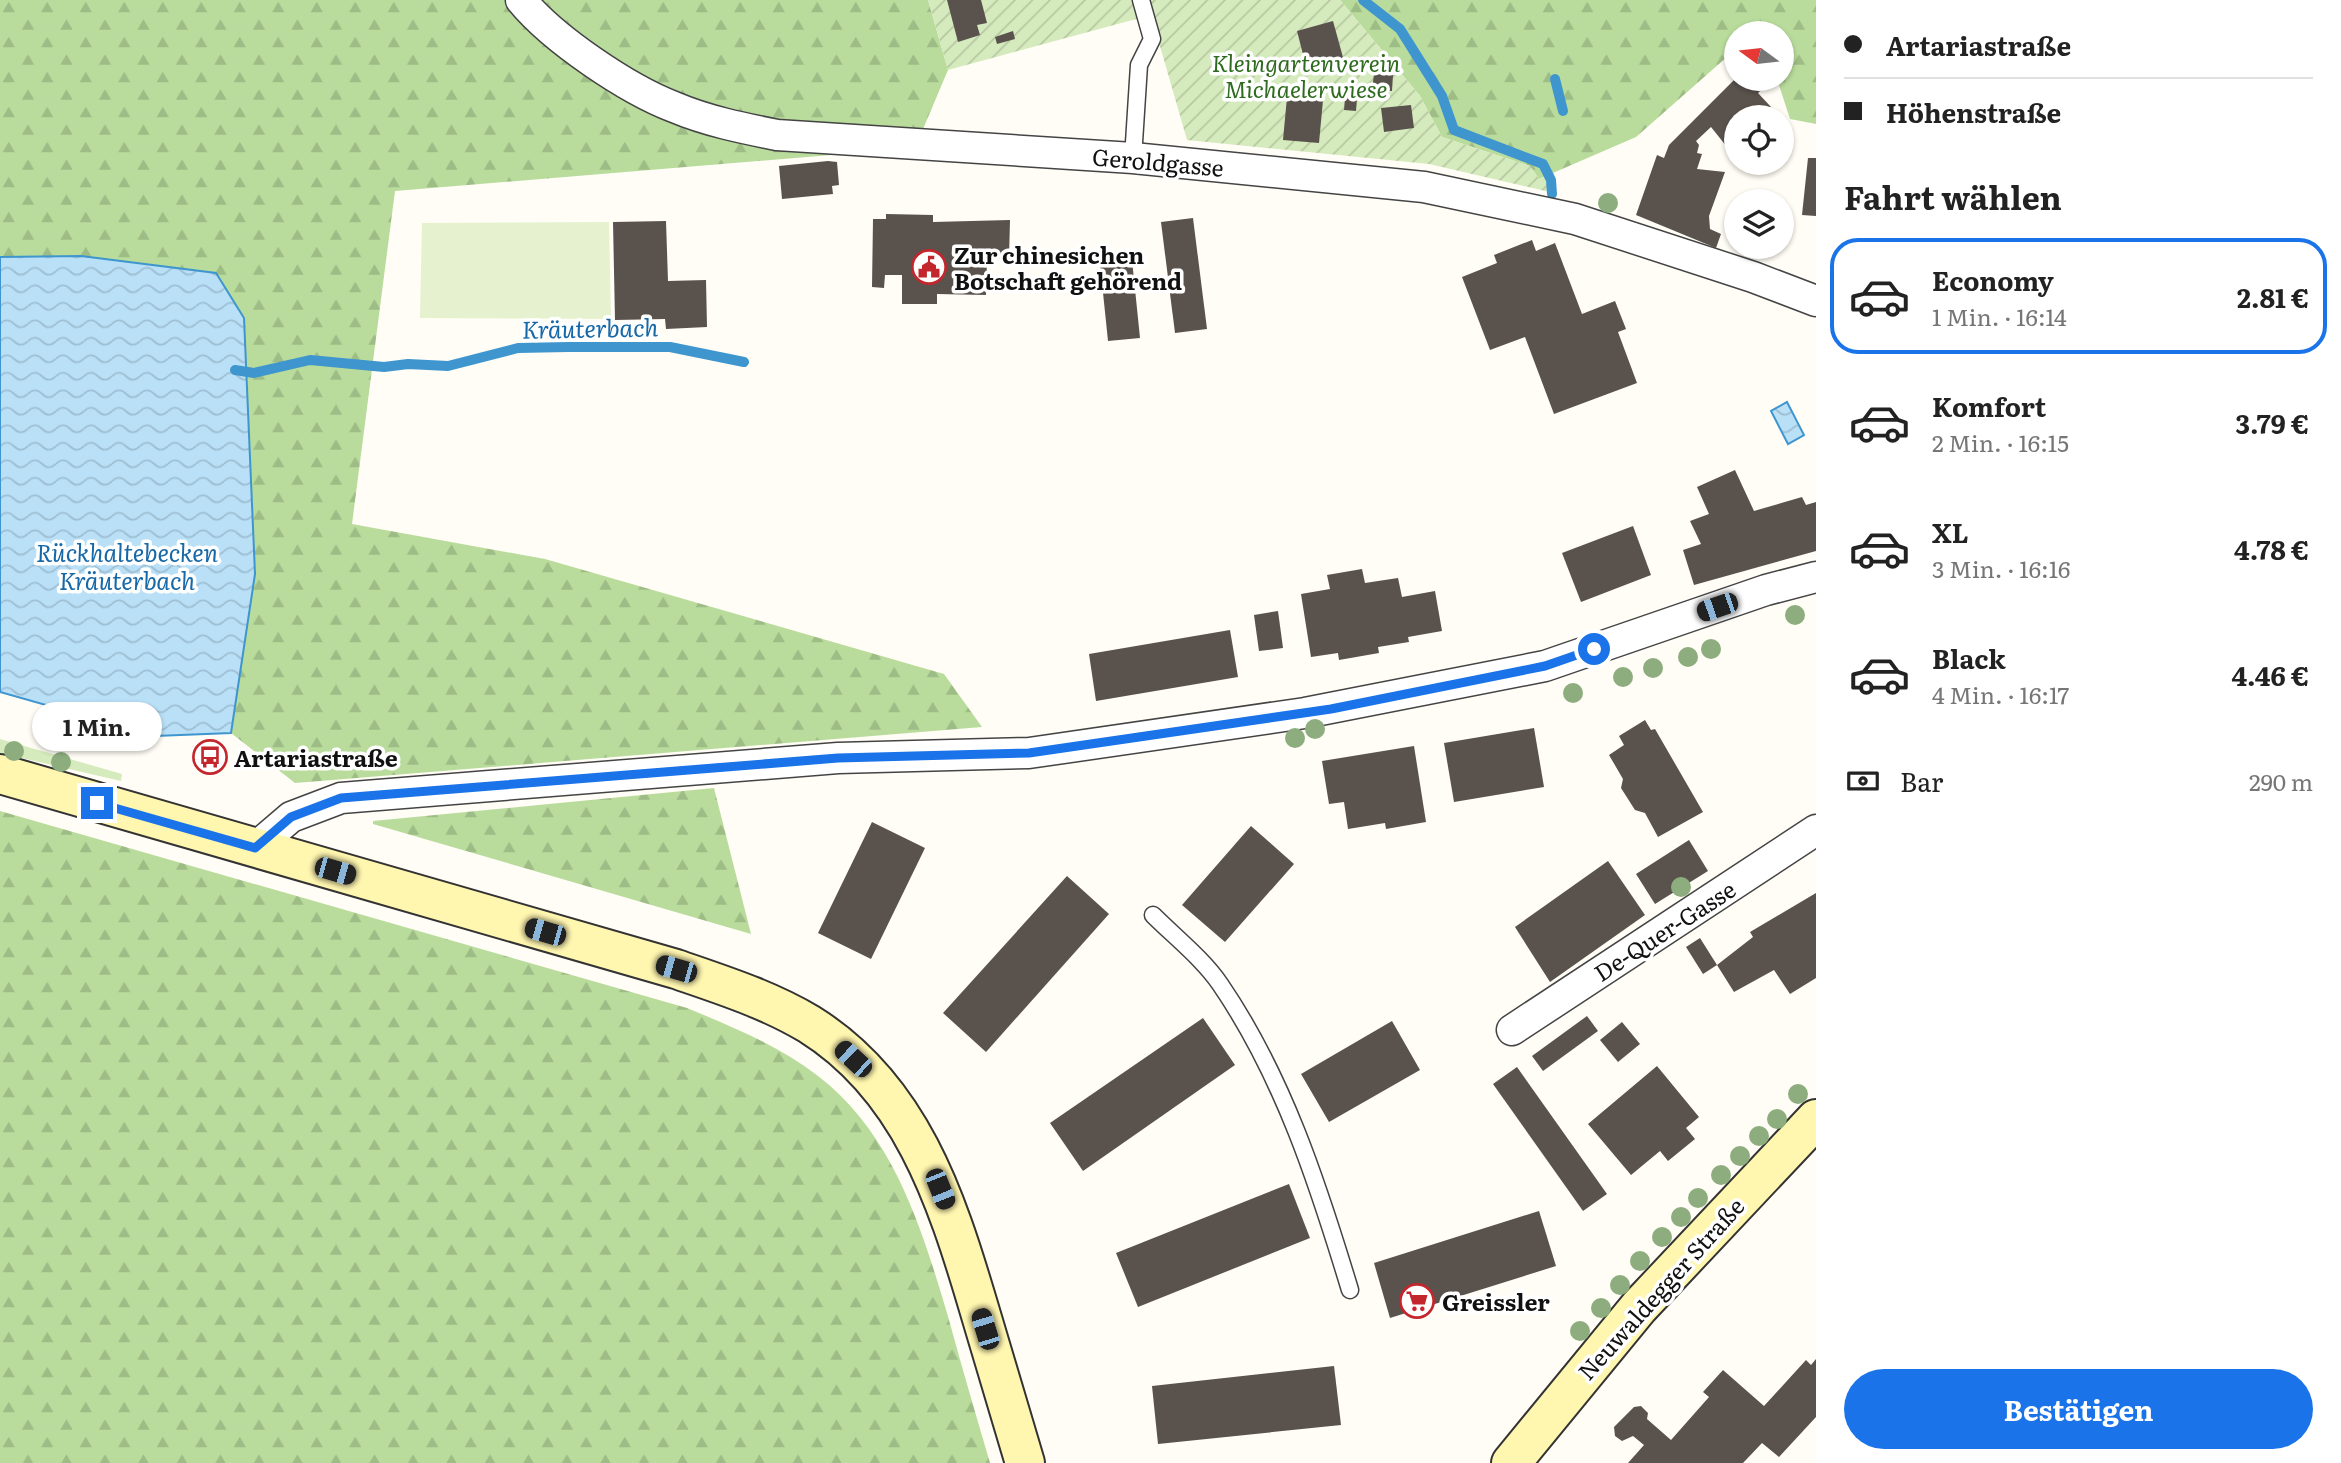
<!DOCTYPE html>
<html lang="de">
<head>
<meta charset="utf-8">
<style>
	:root { --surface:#fff; --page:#f2f2f2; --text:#222; --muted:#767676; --line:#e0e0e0; --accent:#1a73e8 }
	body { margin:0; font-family:Literata,serif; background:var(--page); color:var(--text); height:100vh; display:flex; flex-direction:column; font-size:26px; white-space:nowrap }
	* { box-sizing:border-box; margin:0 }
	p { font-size:23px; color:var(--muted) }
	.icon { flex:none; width:38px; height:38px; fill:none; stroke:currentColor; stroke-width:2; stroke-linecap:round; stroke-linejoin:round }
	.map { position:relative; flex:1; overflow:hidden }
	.details { display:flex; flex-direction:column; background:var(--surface); width:525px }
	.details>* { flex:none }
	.top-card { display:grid; align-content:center; height:154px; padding:0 28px; background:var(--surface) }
	.needle { width:46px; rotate:285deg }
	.fabs { position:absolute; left:1724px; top:21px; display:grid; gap:14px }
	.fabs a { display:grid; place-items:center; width:70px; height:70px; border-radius:50%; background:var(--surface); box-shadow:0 2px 5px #0004; font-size:35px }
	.end { position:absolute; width:32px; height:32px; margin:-16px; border:9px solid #1a73e8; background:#fff; box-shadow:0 0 0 4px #fff }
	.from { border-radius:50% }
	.bubble { position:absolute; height:49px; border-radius:24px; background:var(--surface); box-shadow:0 2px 5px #0004; font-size:23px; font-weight:700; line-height:49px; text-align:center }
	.car { position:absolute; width:21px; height:42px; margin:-21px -10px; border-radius:9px; box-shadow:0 0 5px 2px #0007; background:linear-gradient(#222 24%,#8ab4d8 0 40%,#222 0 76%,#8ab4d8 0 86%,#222 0) }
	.top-card b { display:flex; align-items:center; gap:24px; height:66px; font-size:26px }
	.top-card b+b { border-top:2px solid var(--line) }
	.top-card i { width:18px; height:18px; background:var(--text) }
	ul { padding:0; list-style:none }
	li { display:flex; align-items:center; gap:21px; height:116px; margin:0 14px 10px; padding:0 14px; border:4px solid transparent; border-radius:28px }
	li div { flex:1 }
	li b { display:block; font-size:26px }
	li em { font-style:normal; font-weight:700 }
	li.selected { border-color:var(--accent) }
	li>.icon { width:63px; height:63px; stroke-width:1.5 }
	h2 { padding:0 28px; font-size:32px; line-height:84px }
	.pay { display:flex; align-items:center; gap:18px; height:77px; padding:0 28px; font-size:26px }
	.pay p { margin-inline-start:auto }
	.primary-button { display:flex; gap:14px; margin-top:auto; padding:14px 28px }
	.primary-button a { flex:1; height:80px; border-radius:42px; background:var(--accent); color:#fff; font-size:28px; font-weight:700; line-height:80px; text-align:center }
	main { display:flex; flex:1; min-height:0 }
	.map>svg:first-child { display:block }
	.grass { fill:#d5ebbd }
	.forest { fill:url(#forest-firs) }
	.garden { fill:url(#garden-furrows) }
	.pitch { fill:#e6f2cf }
	.water { fill:url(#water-waves); stroke:#3f96cf; stroke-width:2 }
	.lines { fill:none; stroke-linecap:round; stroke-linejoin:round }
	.stream { stroke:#3f96cf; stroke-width:10 }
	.building { fill:#5a524d }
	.lane-casing { stroke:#444; stroke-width:19 }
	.street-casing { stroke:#444; stroke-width:33 }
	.secondary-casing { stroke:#333; stroke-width:42 }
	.lane { stroke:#fff; stroke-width:16 }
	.street { stroke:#fff; stroke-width:30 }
	.secondary { stroke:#fff6b0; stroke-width:38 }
	.tree { fill:#8dad7f }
	.route { stroke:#1a73e8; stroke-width:9 }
	.labels { text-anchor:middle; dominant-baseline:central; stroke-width:7; stroke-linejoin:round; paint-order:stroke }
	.park-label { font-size:23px; font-style:italic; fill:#2f6b1f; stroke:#fff }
	.street-label { font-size:23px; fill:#111; stroke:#fff }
	.poi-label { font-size:23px; font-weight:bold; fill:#111; stroke:#fff; text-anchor:start }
	.water-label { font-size:24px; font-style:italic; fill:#1768a6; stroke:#fff }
</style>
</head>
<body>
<main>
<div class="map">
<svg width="1816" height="1463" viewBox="0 0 1816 1463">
	<defs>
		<pattern id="forest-firs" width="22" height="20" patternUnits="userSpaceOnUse" patternTransform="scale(1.75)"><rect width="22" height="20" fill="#b9dc9c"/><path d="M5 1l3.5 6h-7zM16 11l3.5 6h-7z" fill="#9ebc85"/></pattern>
		<pattern id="garden-furrows" width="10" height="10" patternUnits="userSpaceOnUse" patternTransform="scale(1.75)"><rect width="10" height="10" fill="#d5ebbd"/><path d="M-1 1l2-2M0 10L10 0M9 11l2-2" fill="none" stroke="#b6c8a1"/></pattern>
		<pattern id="water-waves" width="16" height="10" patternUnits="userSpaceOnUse" patternTransform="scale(1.75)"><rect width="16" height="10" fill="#b9e0f7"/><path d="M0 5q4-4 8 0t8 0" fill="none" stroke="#9ebfd3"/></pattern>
	</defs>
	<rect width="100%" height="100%" fill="#fffdf5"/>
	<path class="grass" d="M0 739 122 774 121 781 0 753Z"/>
	<g class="forest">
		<path d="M0 0H928L948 70 915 148 395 191 352 524 545 559 944 674 982 727 295 783 231 733 155 736 0 692Z"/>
		<path d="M1340 0H1816V124L1790 119 1777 79H1782V33H1736V49L1636 137 1539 179 1530 166 1442 137 1420 96Z"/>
		<path d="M714 788 751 934 373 824V821Z"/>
		<path d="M0 811 687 1008C733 1027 779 1046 818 1076 895 1135 923 1232 949 1320 962 1368 976 1415 990 1463H0Z"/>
	</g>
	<path class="garden" d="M928 0H1340L1420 96 1442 137 1530 166 1539 179 1553 172 1554 193 1429 164 1187 140 1151 15 948 70Z"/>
	<path class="pitch" d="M609 222 611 319 420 318 422 223Z"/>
	<g class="water">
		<path d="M81 256 216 273 244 318 255 574 231 733 155 736 0 692V257Z"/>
		<path d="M1787 402 1804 435 1788 444 1771 411Z"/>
	</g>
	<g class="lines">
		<g class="stream">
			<path d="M1363 0 1400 29 1442 96 1454 130 1543 164 1551 180 1552 194"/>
			<path d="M1555 79 1563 111"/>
			<path d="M235 370 254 373 310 360 384 367 408 364 448 366 518 348 568 347H670L744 362"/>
		</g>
	</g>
	<g class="building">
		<path d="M947 0H981L987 23 977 25 980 35 958 42Z"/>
		<path d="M1333 21 1344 61 1307 70 1297 31Z"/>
		<path d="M1013 31 1015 39 997 44 995 37Z"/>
		<path d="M1374 74 1393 75 1392 91 1372 90Z"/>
		<path d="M1735 79H1764L1761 82 1765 86 1758 93 1771 107 1760 117H1736V138L1727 147 1711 127 1696 141 1699 145 1697 153 1702 154 1697 169 1725 172 1709 216 1710 229 1721 234 1716 248 1636 215 1657 155 1664 158 1669 145Z"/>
		<path d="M1287 97 1323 100 1319 143 1283 140Z"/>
		<path d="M1345 98 1357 99 1356 111 1344 110Z"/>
		<path d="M1411 105 1414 128 1384 132 1381 108Z"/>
		<path d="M1808 158H1816V216L1802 215Z"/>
		<path d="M828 161 837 162 839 185 832 186 833 194 782 199 779 166Z"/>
		<path d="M886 214 933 215V222L1010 220 1009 259 987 258 986 295 937 294V304H902V275H885L884 288 872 287 873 219H886Z"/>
		<path d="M1193 218 1207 329 1175 333 1161 222Z"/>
		<path d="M666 221 668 281 706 280 707 327 666 329 665 319 615 320 613 222Z"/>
		<path d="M1532 240 1536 251 1555 243 1582 314 1615 301 1626 329 1618 332 1637 383 1554 414 1525 337 1490 350 1462 277 1497 263 1494 255Z"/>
		<path d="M1131 250 1140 338 1108 341 1099 254Z"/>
		<path d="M1735 470 1754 511 1802 497 1806 505 1816 502V551L1694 585 1683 550 1701 544 1690 521 1709 514 1697 487Z"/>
		<path d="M1633 526 1651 575 1581 602 1562 553Z"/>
		<path d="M1362 569 1365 583 1398 578 1402 597 1435 591 1442 631 1408 637 1409 642 1378 647 1379 653 1339 660 1338 653 1311 657 1301 594 1330 589 1327 575Z"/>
		<path d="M1278 611 1283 648 1259 651 1254 615Z"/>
		<path d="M1230 630 1238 677 1096 701 1089 654Z"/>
		<path d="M1645 720 1651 730 1655 729 1703 812 1658 837 1645 813 1635 810 1621 788 1623 779 1609 755 1624 745 1619 736Z"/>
		<path d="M1534 728 1544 787 1454 802 1444 743Z"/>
		<path d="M1414 746 1426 822 1386 829 1385 823 1348 829 1344 802 1329 804 1322 761Z"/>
		<path d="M872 822 925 848 871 959 818 933Z"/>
		<path d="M1251 826 1294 864 1225 942 1182 905Z"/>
		<path d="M1689 840 1708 871 1655 904 1636 874Z"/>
		<path d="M1608 861 1645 915 1550 982 1515 927Z"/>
		<path d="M1067 876 1109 914 986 1052 943 1013Z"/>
		<path d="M1816 893V978L1790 994 1774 970 1734 992 1717 965 1753 937 1750 932Z"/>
		<path d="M1700 938 1717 965 1703 974 1686 947Z"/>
		<path d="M1587 1016 1598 1031 1543 1071 1532 1056Z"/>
		<path d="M1203 1018 1235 1065 1083 1171 1050 1123Z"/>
		<path d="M1392 1021 1420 1070 1329 1122 1301 1074Z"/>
		<path d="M1622 1022 1640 1044 1618 1062 1600 1040Z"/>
		<path d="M1657 1066 1699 1117 1686 1128 1695 1139 1668 1161 1660 1151 1631 1175 1588 1124Z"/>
		<path d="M1517 1067 1607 1194 1583 1211 1493 1084Z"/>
		<path d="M1289 1184 1310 1238 1138 1307 1116 1253Z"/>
		<path d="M1539 1211 1556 1266 1390 1318 1374 1263Z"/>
		<path d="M1816 1359V1417L1779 1457 1762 1443 1743 1463H1628L1644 1445 1633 1436 1622 1441 1615 1436 1614 1427 1634 1407 1641 1406 1648 1413 1647 1419 1671 1440 1709 1397 1703 1392 1723 1370 1764 1406 1806 1360 1811 1365Z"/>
		<path d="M1334 1366 1341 1425 1158 1444 1152 1386Z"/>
	</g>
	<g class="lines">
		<g class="lane-casing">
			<g id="lane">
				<path d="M1133 158 1139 65 1152 39 1141 0"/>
				<path d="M1153 915C1175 937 1203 959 1220 984 1283 1076 1318 1184 1350 1290"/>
			</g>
		</g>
		<g class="street-casing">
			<g id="street">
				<path d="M521 0C553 39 627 89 674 107 707 121 742 128 777 135L1133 158 1424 187 1575 219 1753 277 1816 301"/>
				<path d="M255 848 291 817 341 798 838 758 1029 753 1305 713 1545 666 1766 590 1816 577"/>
				<path d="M1512 1030 1816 830"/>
			</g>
		</g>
		<g class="secondary-casing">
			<g id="secondary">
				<path d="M0 774 676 969C722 985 767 999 809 1024 910 1087 946 1197 978 1305 993 1357 1009 1410 1025 1463"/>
				<path d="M1511 1463 1639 1307 1816 1119"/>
			</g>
		</g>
		<use href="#lane" class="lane"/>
		<use href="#street" class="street"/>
		<use href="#secondary" class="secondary"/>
	</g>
	<g class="tree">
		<circle cx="1608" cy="203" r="10"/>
		<circle cx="1795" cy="615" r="10"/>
		<circle cx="1711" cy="649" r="10"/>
		<circle cx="1688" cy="657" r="10"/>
		<circle cx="1653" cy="668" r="10"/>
		<circle cx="1623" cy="677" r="10"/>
		<circle cx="1573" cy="693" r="10"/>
		<circle cx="1315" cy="729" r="10"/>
		<circle cx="1295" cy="738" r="10"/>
		<circle cx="14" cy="751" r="10"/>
		<circle cx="61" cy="762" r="10"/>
		<circle cx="1681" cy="887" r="10"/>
		<circle cx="1798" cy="1094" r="10"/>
		<circle cx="1777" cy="1119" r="10"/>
		<circle cx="1759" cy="1136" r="10"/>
		<circle cx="1740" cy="1156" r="10"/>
		<circle cx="1721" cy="1175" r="10"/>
		<circle cx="1698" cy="1198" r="10"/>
		<circle cx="1681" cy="1217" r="10"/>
		<circle cx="1662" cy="1237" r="10"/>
		<circle cx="1640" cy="1261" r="10"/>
		<circle cx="1620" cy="1285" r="10"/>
		<circle cx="1601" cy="1308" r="10"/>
		<circle cx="1580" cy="1331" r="10"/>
	</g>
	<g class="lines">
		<path class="route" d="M97 803 255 848 291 817 341 798 838 758 1029 753 1331 709 1545 666 1594 649"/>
	</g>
	<defs>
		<g id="civic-ring" transform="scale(1.75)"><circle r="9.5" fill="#fff" stroke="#c4262e" stroke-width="1.5"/><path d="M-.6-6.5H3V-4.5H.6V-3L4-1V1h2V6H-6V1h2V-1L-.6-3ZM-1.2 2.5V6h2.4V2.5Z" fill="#c4262e"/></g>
		<g id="bus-ring" transform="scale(1.75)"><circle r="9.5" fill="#fff" stroke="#c4262e" stroke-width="1.5"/><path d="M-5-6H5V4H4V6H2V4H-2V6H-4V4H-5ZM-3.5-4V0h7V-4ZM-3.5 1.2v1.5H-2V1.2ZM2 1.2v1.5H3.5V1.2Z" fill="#c4262e"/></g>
		<g id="supermarket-ring" transform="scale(1.75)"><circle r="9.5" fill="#fff" stroke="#c4262e" stroke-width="1.5"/><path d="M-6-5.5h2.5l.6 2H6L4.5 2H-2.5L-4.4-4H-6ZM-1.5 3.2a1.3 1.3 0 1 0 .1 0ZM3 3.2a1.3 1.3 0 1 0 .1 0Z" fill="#c4262e"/></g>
	</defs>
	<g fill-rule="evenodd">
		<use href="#civic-ring" x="929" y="267"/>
		<use href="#bus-ring" x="210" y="757"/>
		<use href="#supermarket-ring" x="1417" y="1301"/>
	</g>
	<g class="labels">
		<g class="park-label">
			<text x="1306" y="62">Kleingartenverein<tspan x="1306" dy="26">Michaelerwiese</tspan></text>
		</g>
		<g class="street-label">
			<text transform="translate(1158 161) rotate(5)">Geroldgasse</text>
			<text transform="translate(1664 930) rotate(-33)">De-Quer-Gasse</text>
			<text transform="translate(1660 1288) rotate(-48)">Neuwaldegger Straße</text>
		</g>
		<g class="poi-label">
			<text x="954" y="254">Zur chinesichen<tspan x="954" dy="26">Botschaft gehörend</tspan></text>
			<text x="234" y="757">Artariastraße</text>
			<text x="1442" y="1301">Greissler</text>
		</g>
		<g class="water-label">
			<text transform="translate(590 327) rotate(-1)">Kräuterbach</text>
			<text x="127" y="551">Rückhaltebecken<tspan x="127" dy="28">Kräuterbach</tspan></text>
		</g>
	</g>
</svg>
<div class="fabs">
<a><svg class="needle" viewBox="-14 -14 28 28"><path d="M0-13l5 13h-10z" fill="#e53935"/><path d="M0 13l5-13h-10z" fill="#767676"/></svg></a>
<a><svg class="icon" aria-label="locate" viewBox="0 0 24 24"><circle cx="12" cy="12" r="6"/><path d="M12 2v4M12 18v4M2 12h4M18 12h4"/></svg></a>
<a><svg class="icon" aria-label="layers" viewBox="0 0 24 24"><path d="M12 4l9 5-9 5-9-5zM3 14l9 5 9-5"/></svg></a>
</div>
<i class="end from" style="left:1594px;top:649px"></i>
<i class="end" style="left:97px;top:803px"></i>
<div class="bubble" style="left:32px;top:702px;width:130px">1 Min.</div>
<i class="car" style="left:1717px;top:607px;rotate:251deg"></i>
<i class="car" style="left:335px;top:871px;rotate:106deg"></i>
<i class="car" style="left:545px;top:932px;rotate:286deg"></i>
<i class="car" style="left:676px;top:969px;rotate:286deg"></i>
<i class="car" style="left:853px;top:1059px;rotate:313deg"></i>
<i class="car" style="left:940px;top:1189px;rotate:158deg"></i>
<i class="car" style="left:985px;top:1329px;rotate:343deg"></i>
</div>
<section class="details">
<div class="top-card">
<b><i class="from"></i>Artariastraße</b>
<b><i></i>Höhenstraße</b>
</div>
<h2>Fahrt wählen</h2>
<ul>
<li class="selected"><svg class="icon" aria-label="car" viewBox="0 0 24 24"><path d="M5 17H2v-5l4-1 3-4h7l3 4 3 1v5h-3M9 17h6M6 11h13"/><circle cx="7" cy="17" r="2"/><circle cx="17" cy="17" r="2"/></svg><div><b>Economy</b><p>1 Min. · 16:14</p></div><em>2.81 €</em></li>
<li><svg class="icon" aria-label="car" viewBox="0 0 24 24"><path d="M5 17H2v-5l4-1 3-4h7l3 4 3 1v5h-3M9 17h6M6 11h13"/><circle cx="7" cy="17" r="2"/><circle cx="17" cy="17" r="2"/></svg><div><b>Komfort</b><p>2 Min. · 16:15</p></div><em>3.79 €</em></li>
<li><svg class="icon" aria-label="car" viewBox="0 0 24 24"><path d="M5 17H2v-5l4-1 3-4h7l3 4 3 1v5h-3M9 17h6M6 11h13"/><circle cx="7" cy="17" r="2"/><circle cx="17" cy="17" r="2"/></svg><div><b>XL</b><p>3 Min. · 16:16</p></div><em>4.78 €</em></li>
<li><svg class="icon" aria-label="car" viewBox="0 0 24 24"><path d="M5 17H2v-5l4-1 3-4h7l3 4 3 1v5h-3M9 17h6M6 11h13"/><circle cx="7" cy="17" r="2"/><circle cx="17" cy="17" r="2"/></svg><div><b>Black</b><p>4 Min. · 16:17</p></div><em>4.46 €</em></li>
</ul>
<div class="pay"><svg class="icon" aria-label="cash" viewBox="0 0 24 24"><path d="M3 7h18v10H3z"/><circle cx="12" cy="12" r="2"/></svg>Bar<p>290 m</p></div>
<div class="primary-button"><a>Bestätigen</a></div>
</section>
</main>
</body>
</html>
